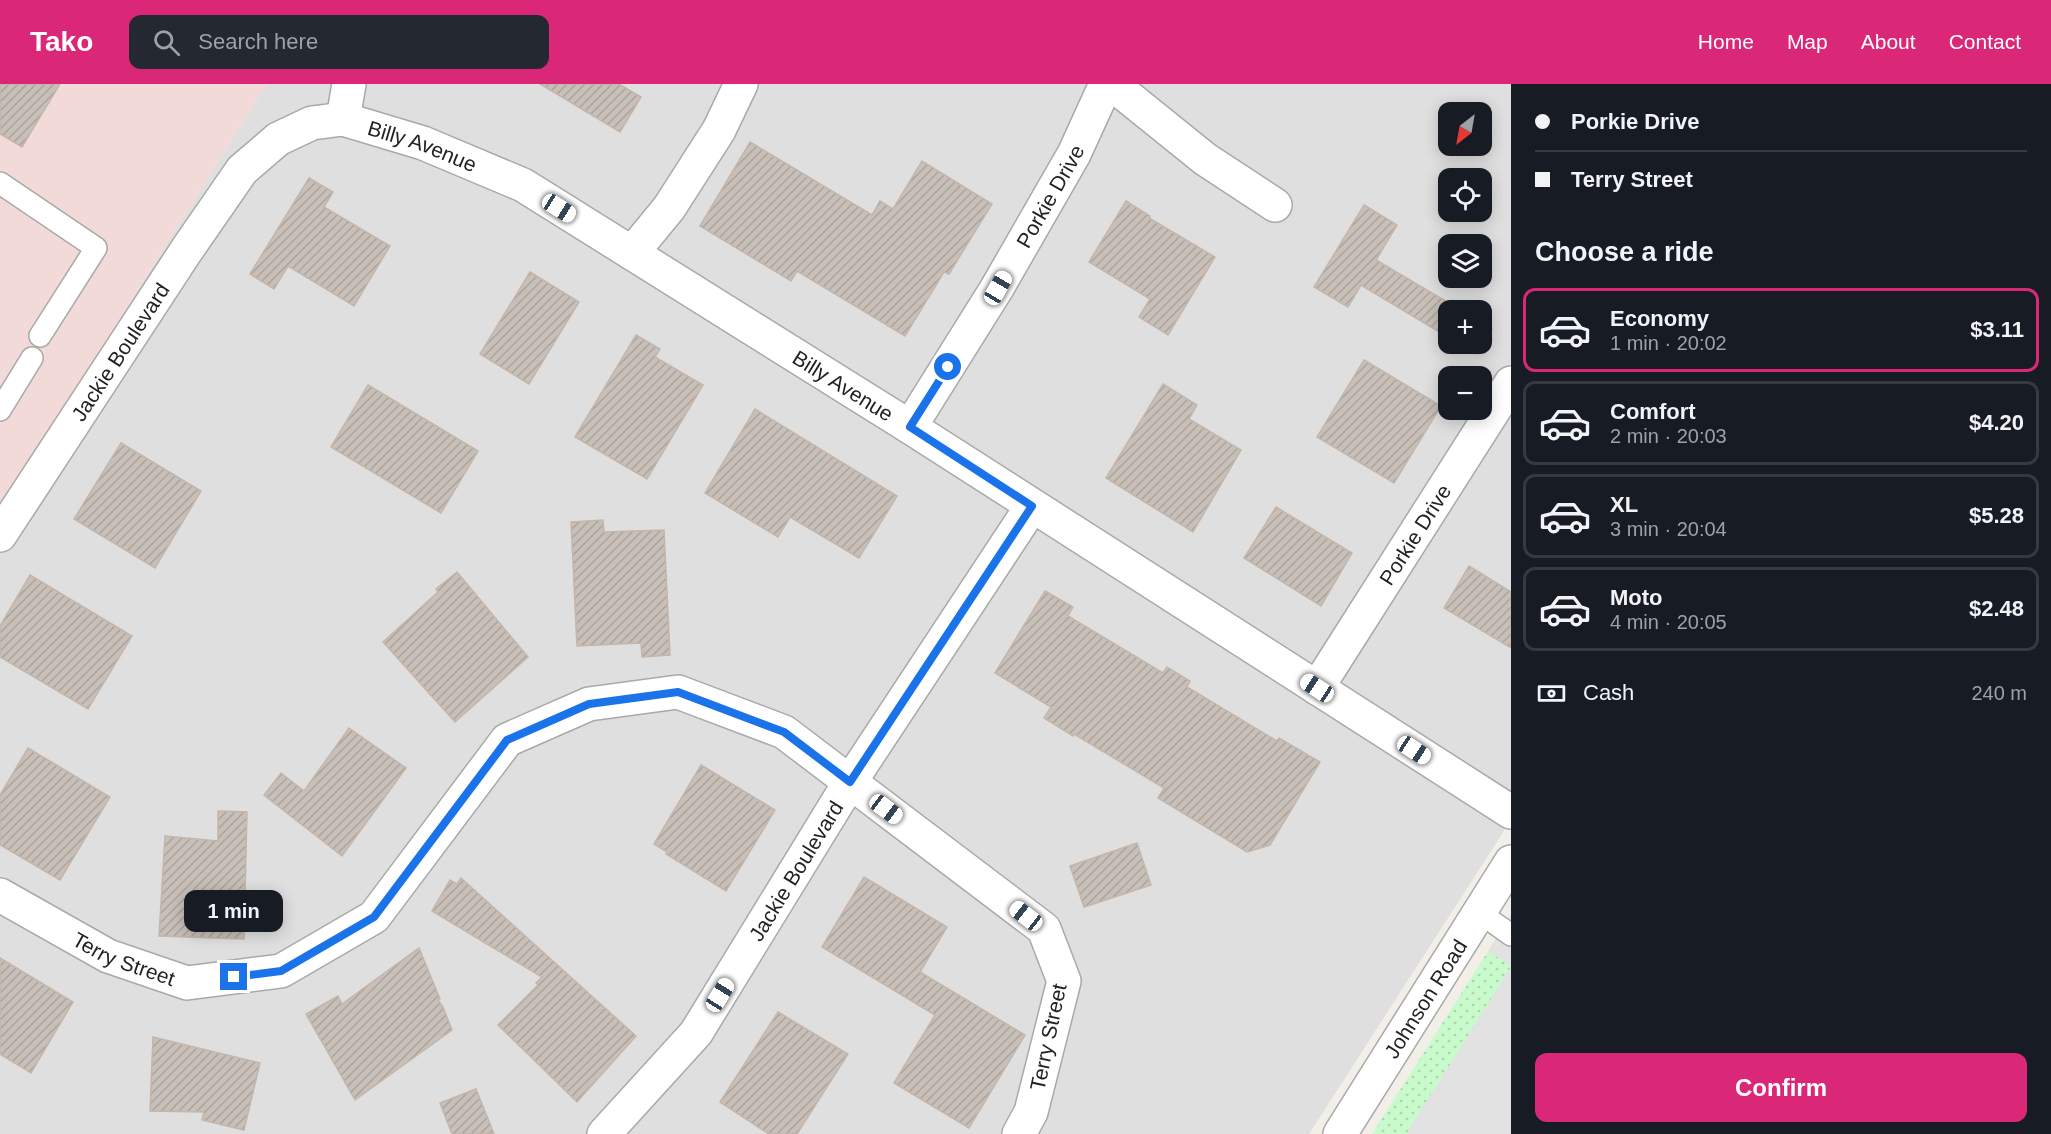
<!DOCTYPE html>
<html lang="en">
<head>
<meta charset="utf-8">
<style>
	:root { --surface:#171b24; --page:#242831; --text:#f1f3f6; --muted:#9ea1a6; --line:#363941; --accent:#db2777 }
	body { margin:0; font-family:Helvetica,sans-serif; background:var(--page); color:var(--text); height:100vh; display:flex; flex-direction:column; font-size:22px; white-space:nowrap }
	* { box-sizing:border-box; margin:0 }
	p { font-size:20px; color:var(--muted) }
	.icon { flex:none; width:33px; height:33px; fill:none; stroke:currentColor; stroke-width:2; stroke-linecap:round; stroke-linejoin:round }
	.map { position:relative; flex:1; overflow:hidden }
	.drawer { display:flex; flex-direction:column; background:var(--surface); width:540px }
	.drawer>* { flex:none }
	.top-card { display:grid; align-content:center; height:132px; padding:0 24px; background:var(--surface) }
	.needle { width:39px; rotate:211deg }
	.buttons { position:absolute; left:1438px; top:18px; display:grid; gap:12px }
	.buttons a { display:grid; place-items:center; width:54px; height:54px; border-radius:12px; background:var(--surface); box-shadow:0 3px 15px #0003; font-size:30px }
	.end { position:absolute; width:27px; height:27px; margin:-14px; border:8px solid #1a73e8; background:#fff; box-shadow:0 0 0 3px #fff }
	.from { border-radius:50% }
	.bubble { position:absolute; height:42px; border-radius:12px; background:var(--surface); box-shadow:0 3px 15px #0003; font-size:20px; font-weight:700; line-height:42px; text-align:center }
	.car { position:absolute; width:18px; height:36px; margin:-18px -9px; border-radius:8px; box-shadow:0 0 4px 2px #0007; background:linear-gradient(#fff 24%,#345 0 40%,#fff 0 76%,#345 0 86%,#fff 0) }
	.top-card b { display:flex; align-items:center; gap:21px; height:57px; font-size:22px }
	.top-card b+b { border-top:2px solid var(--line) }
	.top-card i { width:15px; height:15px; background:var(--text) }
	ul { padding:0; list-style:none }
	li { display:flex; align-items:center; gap:18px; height:84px; margin:0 12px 9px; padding:0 12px; border:3px solid var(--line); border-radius:12px }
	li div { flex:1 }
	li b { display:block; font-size:22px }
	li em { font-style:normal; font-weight:700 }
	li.current { border-color:var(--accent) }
	li>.icon { width:54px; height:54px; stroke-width:1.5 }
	h2 { padding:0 24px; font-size:27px; line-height:72px }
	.pay { display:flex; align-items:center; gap:15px; height:66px; padding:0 24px; font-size:22px }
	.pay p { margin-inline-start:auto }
	.cta { display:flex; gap:12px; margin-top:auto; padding:12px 24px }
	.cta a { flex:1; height:69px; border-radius:12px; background:var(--accent); color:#fff; font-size:24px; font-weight:700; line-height:69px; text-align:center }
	header { display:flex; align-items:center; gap:36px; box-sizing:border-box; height:84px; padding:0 30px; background:var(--accent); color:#fff }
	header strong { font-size:28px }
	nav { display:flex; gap:33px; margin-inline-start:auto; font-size:21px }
	.search { width:420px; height:54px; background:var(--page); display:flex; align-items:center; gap:15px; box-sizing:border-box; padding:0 21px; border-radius:12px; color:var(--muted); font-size:22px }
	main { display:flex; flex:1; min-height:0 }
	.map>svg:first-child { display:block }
	.residential { fill:#e0dfdf; fill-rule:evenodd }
	.commercial { fill:#f2dad9 }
	.park { fill:url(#park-dots) }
	.parking { fill:#e2e2e2 }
	.building { fill:url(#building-hatch); stroke:#c4b6ab; stroke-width:1.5 }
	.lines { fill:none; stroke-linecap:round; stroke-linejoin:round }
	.lane-casing { stroke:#a9a9a9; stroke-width:24 }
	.street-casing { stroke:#a9a9a9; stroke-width:36 }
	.lane { stroke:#fff; stroke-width:21 }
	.street { stroke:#fff; stroke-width:33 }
	.route { stroke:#1a73e8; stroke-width:8 }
	.labels { text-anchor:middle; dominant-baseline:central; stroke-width:4.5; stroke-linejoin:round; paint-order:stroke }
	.street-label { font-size:21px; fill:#222; stroke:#fff }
</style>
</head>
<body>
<header>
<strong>Tako</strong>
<div class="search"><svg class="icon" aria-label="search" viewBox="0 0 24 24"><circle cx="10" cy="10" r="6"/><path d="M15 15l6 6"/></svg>Search here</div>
<nav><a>Home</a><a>Map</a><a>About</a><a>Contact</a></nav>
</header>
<main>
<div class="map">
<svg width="1511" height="1050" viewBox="0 0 1511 1050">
	<defs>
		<pattern id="park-dots" width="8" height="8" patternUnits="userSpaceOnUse" patternTransform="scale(1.5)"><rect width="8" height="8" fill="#c8facc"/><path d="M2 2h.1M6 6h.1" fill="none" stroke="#acd6af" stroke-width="1.8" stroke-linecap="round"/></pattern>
		<pattern id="building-hatch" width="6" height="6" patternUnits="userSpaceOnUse" patternTransform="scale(1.5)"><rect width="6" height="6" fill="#c7bfb8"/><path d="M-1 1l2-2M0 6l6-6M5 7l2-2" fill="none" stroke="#aba49e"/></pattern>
	</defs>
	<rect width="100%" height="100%" fill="#f2efe9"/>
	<path class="residential" d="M267 0H1511V736L1309 1050H0V425ZM1449 28H1482V62H1449ZM1449 94H1482V128H1449ZM1449 160H1482V194H1449ZM1449 226H1482V260H1449ZM1449 292H1482V326H1449Z"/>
	<path class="commercial" d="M0 0H267L0 425Z"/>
	<path class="park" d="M1511 831V1050H1372Z"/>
	<g class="parking">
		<path d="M1511 831V882L1488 867Z"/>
		<path d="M1511 883V1050H1406Z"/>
	</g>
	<g class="building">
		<path d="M0 0H60L22 63 0 50Z"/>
		<path d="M540 0H619L641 13 620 48Z"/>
		<path d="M750 58 872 131 880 117 893 125 922 77 992 120 949 190 944 188 905 252 797 187 791 197 700 142Z"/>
		<path d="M309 94 333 108 324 123 390 162 354 222 288 182 274 205 250 190Z"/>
		<path d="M1126 117 1150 132 1149 134 1215 173 1168 251 1139 233 1150 215 1089 178Z"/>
		<path d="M1364 121 1397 141 1376 176 1461 226H1449V254L1361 201 1348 223 1314 203Z"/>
		<path d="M530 188 579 218 529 300 480 270Z"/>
		<path d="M1482 239 1492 245 1477 270 1458 260H1482Z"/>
		<path d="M636 251 660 265 655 273 703 301 647 395 575 353Z"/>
		<path d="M1364 276 1441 322 1394 399 1317 353Z"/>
		<path d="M1163 300 1197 321 1189 335 1241 366 1193 448 1106 394Z"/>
		<path d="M368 301 478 367 441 429 331 363Z"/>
		<path d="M755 325 897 412 859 474 790 433 778 453 705 409Z"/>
		<path d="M121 359 201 407 155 484 74 435Z"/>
		<path d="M1276 423 1352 469 1321 522 1244 474Z"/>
		<path d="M603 436 604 448 664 446 670 571 642 573 641 559 577 562 571 438Z"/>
		<path d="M1469 482 1511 508V564L1444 524Z"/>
		<path d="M457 488 528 573 455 638 383 558 438 508 436 505Z"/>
		<path d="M30 491 132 552 88 625 0 573V542Z"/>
		<path d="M1045 507 1073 523 1068 532 1163 589 1167 583 1190 597 1187 603 1277 657 1279 654 1320 678 1270 761 1247 768 1158 714 1164 704 1074 650 1073 652 1044 634 1051 623 995 589Z"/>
		<path d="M349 644 406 684 342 772 264 711 281 689 304 707Z"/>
		<path d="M28 664 110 713 60 796 0 761V711Z"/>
		<path d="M701 681 775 726 726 807 666 770 667 768 654 760Z"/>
		<path d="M218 727 247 728 244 855 159 852 165 752 218 757Z"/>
		<path d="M1137 759 1151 801 1084 823 1070 782Z"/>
		<path d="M864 793 947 843 920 888 1025 951 969 1044 894 999 935 931 822 863Z"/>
		<path d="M461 794 636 952 577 1018 498 941 538 901 536 899 542 893 432 827 450 796 457 800Z"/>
		<path d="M419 864 440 915 438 916 443 923 452 946 355 1016 306 930 338 912 342 920Z"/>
		<path d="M0 874 73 918 31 989 0 970Z"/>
		<path d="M778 928 848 970 797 1050H769L720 1018Z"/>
		<path d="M153 953 260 979 244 1046 202 1036 204 1028 150 1027Z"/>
		<path d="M476 1005 494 1050H452L440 1019Z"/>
	</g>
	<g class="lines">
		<g class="lane-casing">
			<g id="lane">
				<path d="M0 99 96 164 40 252"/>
				<path d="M0 326 32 274"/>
				<path d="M1480 829 1511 851"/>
			</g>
		</g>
		<g class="street-casing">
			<g id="street">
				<path d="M1112 0 1205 75 1275 121"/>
				<path d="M343 35 349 0"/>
				<path d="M632 169 669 124 719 46 741 0"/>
				<path id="s1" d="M910 343 997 204 1074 70 1106 0"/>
				<path id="s2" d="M0 451 186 167 242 86 278 55 312 39 343 35 423 59 523 101 910 343 1511 728"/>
				<path id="s3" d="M1317 604 1511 299"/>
				<path id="s4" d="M0 811 108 872 187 899 281 887 374 833 507 656 589 620 678 608 784 648 1044 845 1064 897 1031 1028 1019 1050"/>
				<path id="s5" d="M604 1050 696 949 850 698 1032 422"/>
				<path id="s6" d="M1340 1050 1511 778"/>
			</g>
		</g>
		<use href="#lane" class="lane"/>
		<use href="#street" class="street"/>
	</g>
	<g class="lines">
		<path class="route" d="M234 893 281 887 374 833 507 656 589 620 678 608 784 648 850 698 1032 422 910 343 948 283"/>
	</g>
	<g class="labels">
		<g class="street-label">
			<text stroke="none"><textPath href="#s2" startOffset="638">Billy Avenue</textPath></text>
			<text stroke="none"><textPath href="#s1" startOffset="270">Porkie Drive</textPath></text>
			<text stroke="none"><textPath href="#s2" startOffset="219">Jackie Boulevard</textPath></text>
			<text stroke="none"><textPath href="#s2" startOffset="1124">Billy Avenue</textPath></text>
			<text stroke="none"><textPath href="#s3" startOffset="182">Porkie Drive</textPath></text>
			<text stroke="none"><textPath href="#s5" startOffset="327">Jackie Boulevard</textPath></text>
			<text stroke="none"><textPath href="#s4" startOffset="140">Terry Street</textPath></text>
			<text stroke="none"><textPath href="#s6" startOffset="160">Johnson Road</textPath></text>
			<text transform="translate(1048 953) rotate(-78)">Terry Street</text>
		</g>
	</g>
</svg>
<div class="buttons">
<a><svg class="needle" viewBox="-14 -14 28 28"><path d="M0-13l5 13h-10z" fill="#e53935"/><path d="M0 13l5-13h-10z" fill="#9ea1a6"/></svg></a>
<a><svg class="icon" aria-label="locate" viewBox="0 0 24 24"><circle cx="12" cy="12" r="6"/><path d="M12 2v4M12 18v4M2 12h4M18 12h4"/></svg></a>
<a><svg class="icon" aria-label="layers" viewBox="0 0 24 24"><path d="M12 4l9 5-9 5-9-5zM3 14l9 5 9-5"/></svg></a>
<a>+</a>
<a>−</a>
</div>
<i class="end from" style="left:948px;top:283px"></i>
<i class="end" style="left:234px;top:893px"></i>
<div class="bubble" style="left:184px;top:806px;width:99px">1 min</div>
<i class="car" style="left:559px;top:124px;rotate:122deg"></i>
<i class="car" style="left:998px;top:204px;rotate:30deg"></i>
<i class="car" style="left:1317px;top:604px;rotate:303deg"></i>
<i class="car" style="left:1414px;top:666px;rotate:123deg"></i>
<i class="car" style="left:886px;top:725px;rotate:127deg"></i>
<i class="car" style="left:1026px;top:832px;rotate:308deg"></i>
<i class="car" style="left:720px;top:911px;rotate:32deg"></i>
</div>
<section class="drawer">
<div class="top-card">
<b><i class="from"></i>Porkie Drive</b>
<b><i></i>Terry Street</b>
</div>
<h2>Choose a ride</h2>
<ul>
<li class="current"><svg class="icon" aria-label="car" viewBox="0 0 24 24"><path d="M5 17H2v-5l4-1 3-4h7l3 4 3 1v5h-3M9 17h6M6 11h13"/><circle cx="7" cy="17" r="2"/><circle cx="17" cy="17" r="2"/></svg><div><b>Economy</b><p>1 min · 20:02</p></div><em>$3.11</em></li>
<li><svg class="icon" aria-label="car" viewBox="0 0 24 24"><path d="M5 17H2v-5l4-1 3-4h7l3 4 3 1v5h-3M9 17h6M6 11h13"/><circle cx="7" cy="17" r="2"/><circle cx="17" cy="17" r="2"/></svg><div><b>Comfort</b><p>2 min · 20:03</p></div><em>$4.20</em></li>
<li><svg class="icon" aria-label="car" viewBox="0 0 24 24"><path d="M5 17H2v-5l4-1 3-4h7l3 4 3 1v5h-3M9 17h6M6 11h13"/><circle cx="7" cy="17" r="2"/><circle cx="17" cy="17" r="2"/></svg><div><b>XL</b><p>3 min · 20:04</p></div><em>$5.28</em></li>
<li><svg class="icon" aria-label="car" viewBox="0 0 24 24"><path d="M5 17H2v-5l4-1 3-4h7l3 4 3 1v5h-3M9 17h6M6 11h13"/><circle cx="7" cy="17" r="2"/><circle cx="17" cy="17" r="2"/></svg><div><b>Moto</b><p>4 min · 20:05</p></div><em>$2.48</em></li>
</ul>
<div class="pay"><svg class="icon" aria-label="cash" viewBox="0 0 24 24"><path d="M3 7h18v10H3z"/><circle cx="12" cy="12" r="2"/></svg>Cash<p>240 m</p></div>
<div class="cta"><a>Confirm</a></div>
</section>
</main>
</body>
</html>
